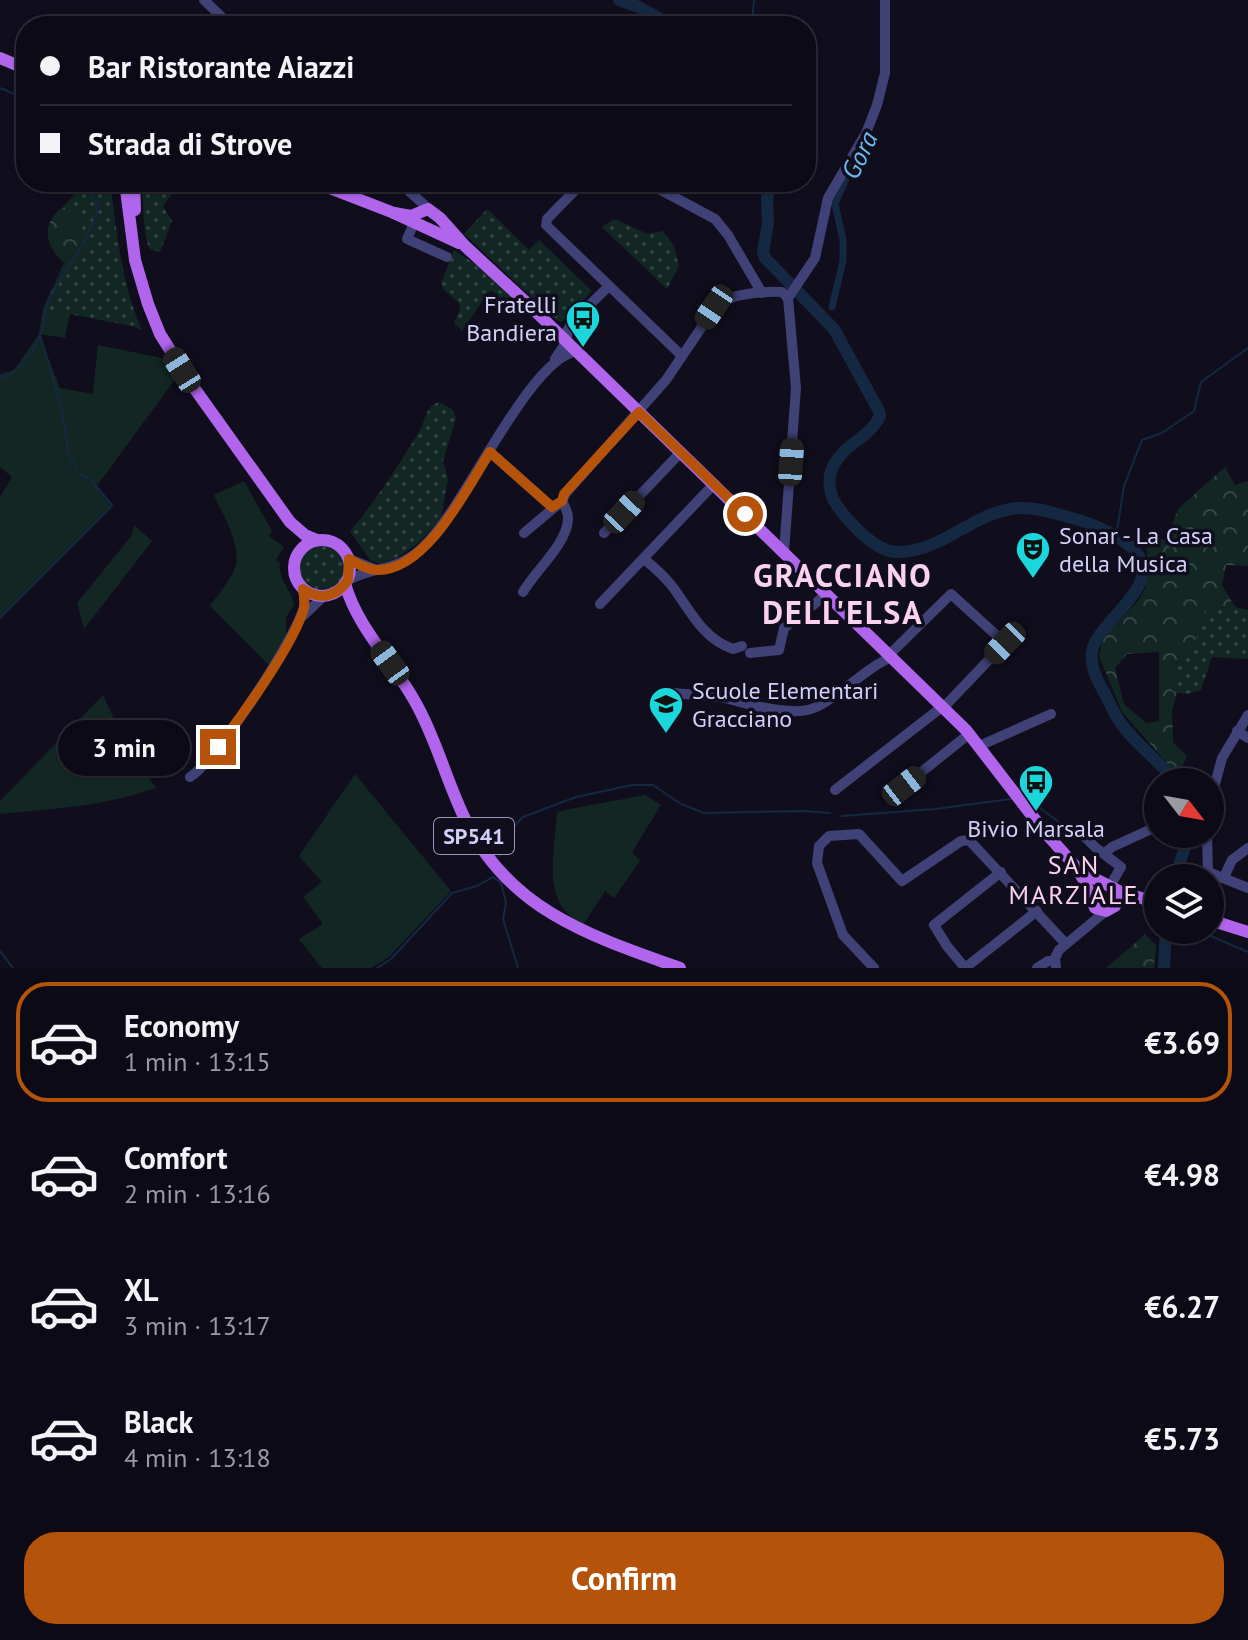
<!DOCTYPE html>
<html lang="en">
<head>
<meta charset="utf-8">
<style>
	:root { --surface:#0c0a16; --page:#1a1823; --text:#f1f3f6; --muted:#9a9aa1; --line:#2c2b35; --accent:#b45309 }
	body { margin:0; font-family:"PT Sans",sans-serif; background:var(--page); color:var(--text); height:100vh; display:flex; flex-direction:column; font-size:30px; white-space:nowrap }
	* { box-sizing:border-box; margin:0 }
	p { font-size:26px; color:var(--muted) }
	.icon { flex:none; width:44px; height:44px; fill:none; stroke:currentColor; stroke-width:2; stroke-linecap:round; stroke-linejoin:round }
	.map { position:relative; height:968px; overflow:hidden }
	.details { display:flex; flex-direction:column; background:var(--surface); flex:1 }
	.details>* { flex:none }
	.hud { position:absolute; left:16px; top:16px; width:800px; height:176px; border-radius:32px; box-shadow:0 2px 6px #0004,0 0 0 2px var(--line); display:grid; align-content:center; height:176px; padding:0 24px; background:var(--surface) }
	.needle { width:52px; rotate:121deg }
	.tools { position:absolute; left:1144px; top:768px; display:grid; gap:16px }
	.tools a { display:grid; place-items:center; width:80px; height:80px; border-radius:50%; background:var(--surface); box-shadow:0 2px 6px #0004,0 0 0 2px var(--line); font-size:40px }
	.end { position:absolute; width:36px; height:36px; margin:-18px; border:10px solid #b45309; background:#fff; box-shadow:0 0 0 4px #fff }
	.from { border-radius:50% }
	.bubble { position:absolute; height:56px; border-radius:28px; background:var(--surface); box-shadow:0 2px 6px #0004,0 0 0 2px var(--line); font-size:26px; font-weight:800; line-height:56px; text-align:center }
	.car { position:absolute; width:24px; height:48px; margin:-24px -12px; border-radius:10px; box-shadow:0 0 6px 2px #0007; background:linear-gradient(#222 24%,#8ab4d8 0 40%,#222 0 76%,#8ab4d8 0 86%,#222 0) }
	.hud b { display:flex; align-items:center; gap:28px; height:76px; font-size:30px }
	.hud b+b { border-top:2px solid var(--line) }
	.hud i { width:20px; height:20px; background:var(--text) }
	ul { padding:14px 0 0; list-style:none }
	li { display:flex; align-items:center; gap:24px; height:120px; margin:0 16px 12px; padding:0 8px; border:4px solid transparent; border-radius:32px }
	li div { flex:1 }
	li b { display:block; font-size:30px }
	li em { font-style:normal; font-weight:800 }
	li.on { border-color:var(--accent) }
	li>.icon { width:72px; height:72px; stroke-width:1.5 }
	.primary-button { display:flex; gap:16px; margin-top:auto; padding:16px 24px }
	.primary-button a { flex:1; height:92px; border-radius:32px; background:var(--accent); color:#fff; font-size:32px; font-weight:800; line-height:92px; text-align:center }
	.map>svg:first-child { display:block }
	.grass { fill:url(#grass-dots) }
	.forest { fill:url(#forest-crowns); fill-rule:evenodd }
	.garden { fill:#122724 }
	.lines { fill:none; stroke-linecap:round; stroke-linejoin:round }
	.stream { stroke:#142941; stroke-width:2 }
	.canal { stroke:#142941; stroke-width:7 }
	.river { stroke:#142941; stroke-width:12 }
	.minor { stroke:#3f4177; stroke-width:10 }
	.major { stroke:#b065ec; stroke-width:12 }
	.route { stroke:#b45309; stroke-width:10 }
	.labels { text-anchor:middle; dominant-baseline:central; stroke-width:7; stroke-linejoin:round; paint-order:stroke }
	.shield { fill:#100e1d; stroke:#9896b7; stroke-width:2 }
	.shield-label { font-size:22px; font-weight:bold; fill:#d2d0f9 }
	.poi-label { font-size:24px; fill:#d2d0f9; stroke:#100e1d; text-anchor:start }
	.water-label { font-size:26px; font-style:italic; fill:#6bbaed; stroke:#100e1d }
	.neighbourhood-label { font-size:26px; letter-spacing:2px; fill:#fad2ee; stroke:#100e1d }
	.district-label { font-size:32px; font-weight:bold; letter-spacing:2px; fill:#fad2ee; stroke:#100e1d }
</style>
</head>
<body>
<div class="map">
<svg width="1248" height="968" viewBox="0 0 1248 968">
	<defs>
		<pattern id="grass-dots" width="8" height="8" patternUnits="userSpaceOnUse" patternTransform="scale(2)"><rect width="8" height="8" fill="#122724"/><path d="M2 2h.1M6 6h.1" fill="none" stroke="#344545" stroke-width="1.8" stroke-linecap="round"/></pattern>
		<pattern id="forest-crowns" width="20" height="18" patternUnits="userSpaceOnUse" patternTransform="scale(2)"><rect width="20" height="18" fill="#122724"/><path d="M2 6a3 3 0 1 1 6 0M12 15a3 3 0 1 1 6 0" fill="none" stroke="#344545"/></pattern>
	</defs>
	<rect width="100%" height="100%" fill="#100e1d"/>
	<g class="grass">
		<path d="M81 182H110C117 233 121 283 142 330L132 326 43 309 64 263 81 255 79 219 63 207 82 185Z"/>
		<path d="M142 182H169L175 190 163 206 172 221 160 252 150 249C143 238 143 199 142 182Z"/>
		<path d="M487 209 529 250 539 240 592 291 583 300 584 302 561 322 555 319 464 234Z"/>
		<path d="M614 219 648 234 663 231 674 246 679 266 667 289 602 227Z"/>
		<path d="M454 250 481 268 520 304 514 310 490 290 462 331 454 323 460 310 459 303 444 290 441 283Z"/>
		<path d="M439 402 453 410 456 418 443 461 448 479 441 518 432 529 416 545 396 558 380 564 370 560 350 531C376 501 398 466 419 432 426 420 425 407 439 402Z"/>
		<circle cx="322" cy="568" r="24"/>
		<path d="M1235 607 1248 610V659L1212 657 1201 690 1187 694 1172 692 1178 654 1192 651 1206 608Z"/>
	</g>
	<g class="forest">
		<path d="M63 207 79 219 87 241 81 255 64 263C45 246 40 224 63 207Z"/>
		<path d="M1225 467 1235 485 1248 481V566L1226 565 1222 585 1235 607 1206 608 1192 651 1178 654 1172 691 1177 692 1172 711 1173 742 1187 756 1182 767 1191 781 1184 782 1122 712 1099 656 1103 638 1139 600 1145 589 1148 567 1146 536 1166 540 1178 509ZM1159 652V721L1146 723 1124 704 1115 668 1127 654Z"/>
		<path d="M1145 934 1156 945 1154 968H1141L1133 945Z"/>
	</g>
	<g class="garden">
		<path d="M43 309 70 313 65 338 39 334 60 388 93 394 98 345 162 358 176 378 96 487 111 506 0 617V497L12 477 0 467V374L14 370 39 334Z"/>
		<path d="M244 481 272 531 269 536 284 547 276 560 280 563C278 580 291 589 294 604L286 618V637L269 665 210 606C218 594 230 581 235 568 243 548 222 513 214 495Z"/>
		<path d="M134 525 152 541 84 629 77 603 132 535Z"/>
		<path d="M103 695 127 747 156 788C100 807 58 808 0 814V801Z"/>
		<path d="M355 774 451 891 389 957 371 968H322L299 939 323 924 303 897 322 882 299 856Z"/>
		<path d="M645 795 661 805 632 852 640 861 614 898 605 891 583 925C540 903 555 854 557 812 587 805 615 801 645 795Z"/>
		<path d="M1133 945 1141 968H1106Z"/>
	</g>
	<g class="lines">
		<g class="stream">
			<path d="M752 26 754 0"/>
			<path d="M0 88 26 99"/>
			<path d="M40 335 61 405 69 455 76 467"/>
			<path d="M0 378C18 375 34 351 40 335 45 323 43 311 49 299 66 268 90 241 98 206L84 182"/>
			<path d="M1116 537 1124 486 1142 440 1162 433 1194 411 1201 382 1248 348"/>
			<path d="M0 618 109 509 112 505 90 479 80 474"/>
			<path d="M1033 803 1063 825"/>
			<path d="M842 816 935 809 1011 799"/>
			<path d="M499 856 506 835 523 817 576 797 632 785H653L681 804 704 813 804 811 830 813"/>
			<path d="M1163 877 1166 878"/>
			<path d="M1197 930 1248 952"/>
			<path d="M0 951 13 968"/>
			<path d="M377 968 391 959 452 893 477 886 493 877 501 883 506 903 503 919 518 968"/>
		</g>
		<path class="canal" d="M832 307 843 261V240L835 204 851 167"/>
		<g class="river">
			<path d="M619 0 639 7 673 26"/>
			<path d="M772 182 767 198 768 223 763 252 765 258 834 329 879 411 880 416C869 439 842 444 832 469 828 478 829 490 833 499 843 517 875 552 896 552 943 553 974 510 1020 508 1036 507 1053 513 1068 517 1091 523 1115 532 1133 549 1169 584 1096 621 1092 652 1090 667 1097 680 1104 692 1109 701 1113 711 1118 719 1133 743 1159 760 1176 782"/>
			<path d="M1175 878 1189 834"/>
			<path d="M1164 968 1166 930"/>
		</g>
		<g class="minor">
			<path d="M204 0 231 26"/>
			<path d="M399 182 430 210"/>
			<path d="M583 182 547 219 546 225 682 356"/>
			<path d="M646 182 715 219 728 235 762 293"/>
			<path d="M414 223 407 239 447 257"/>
			<path d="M788 298 815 258 828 198 866 133 877 105 885 73V0"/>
			<path d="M555 359 567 341V331L573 321 609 286"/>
			<path d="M490 452 552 507"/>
			<path d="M524 533 562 501 566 493 666 380 718 303C734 294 763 291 782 292L788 298"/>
			<path d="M604 533 681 452"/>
			<path d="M784 552 796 388 788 298"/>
			<path d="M349 559 374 569"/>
			<path d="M644 559C654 567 664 576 672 586 690 610 702 638 733 649L742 646"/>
			<path d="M348 580C377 565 398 572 424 546 465 508 528 359 577 351"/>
			<path d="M523 592C535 571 566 545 568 520 569 513 565 507 562 501"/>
			<path d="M600 604 714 484"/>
			<path d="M303 616 324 596"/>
			<path d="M750 653 779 650 784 628 827 594"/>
			<path d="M889 655 951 594 1005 643 943 708"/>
			<path d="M674 693C692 695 712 695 729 699 750 705 793 717 814 708 842 696 863 669 892 657"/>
			<path d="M1237 731 1248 738"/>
			<path d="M979 746 1051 714"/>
			<path d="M190 777C217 760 295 639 304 607 305 601 304 595 303 589"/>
			<path d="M904 786 969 734"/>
			<path d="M835 790 942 707"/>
			<path d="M1210 803 1222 758 1248 715"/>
			<path d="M1075 827 1096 848 1121 867 1110 886"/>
			<path d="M1207 834 1208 872 1248 888"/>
			<path d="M1105 853 1112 847 1158 826"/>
			<path d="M1001 872 934 925 947 946 965 968 1037 911"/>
			<path d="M1224 877 1232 860 1248 848"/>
			<path d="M874 968 843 935 817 863 819 846 829 836 859 834 902 881 961 841 969 840 1066 944"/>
			<path d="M1037 968 1048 961H1055"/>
			<path d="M1056 968 1055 958 1059 950 1106 911"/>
		</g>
		<g class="major">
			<path d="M0 58 26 69"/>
			<path d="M125 182 135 260 148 304 160 334 192 385 290 522 305 535 317 540"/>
			<path d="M134 182 135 210"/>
			<path d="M314 182 394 213 459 243"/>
			<path d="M394 213 411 216 428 209 440 218 465 246 531 307 966 730 1043 830 1077 868 1086 884 1095 908 1106 911 1115 906 1118 899 1113 888"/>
			<circle cx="322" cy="568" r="28"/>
			<path d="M345 584C359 632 397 665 419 709 438 745 448 785 466 821 510 911 593 937 680 968"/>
			<path d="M1080 871 1121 892 1158 903"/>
			<path d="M1210 920 1248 932"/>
		</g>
	</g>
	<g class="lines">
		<path class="route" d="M218 747C242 716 294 644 304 608 305 601 304 595 303 589 320 601 336 597 348 580L349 559C358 564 368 570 378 570 427 570 467 488 490 452L552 507 562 501 564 494 639 412 745 514"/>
	</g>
	<defs>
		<g id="bus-pin" transform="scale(1.8)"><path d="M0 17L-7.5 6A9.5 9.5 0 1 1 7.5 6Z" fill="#1bd6db" stroke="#100e1d"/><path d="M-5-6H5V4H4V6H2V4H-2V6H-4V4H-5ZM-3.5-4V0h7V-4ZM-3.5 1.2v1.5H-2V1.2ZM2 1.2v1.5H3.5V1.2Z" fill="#111"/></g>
		<g id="theatre-pin" transform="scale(1.8)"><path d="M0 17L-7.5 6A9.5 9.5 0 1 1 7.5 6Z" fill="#1bd6db" stroke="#100e1d"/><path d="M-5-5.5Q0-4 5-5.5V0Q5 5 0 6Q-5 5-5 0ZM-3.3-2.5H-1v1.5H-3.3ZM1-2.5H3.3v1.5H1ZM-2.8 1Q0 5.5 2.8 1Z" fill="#111"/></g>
		<g id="school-pin" transform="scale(1.8)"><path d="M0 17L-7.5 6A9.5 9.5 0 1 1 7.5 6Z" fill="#1bd6db" stroke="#100e1d"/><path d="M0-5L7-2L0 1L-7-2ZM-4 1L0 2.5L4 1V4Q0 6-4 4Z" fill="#111"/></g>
	</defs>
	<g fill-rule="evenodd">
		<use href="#bus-pin" x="583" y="318"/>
		<use href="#theatre-pin" x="1033" y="549"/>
		<use href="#school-pin" x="666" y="704"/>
		<use href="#bus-pin" x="1036" y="782"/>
	</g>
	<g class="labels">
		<rect class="shield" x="434" y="818" width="80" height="36" rx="6"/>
		<g class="shield-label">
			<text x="474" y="836">SP541</text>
		</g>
		<g class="poi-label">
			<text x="557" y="304" text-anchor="end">Fratelli<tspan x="557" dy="28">Bandiera</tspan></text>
			<text x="1059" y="535">Sonar - La Casa<tspan x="1059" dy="28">della Musica</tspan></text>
			<text x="692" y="690">Scuole Elementari<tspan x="692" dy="28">Gracciano</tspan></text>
			<text x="1036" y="828" text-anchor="middle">Bivio Marsala</text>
		</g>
		<g class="water-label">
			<text transform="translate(859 155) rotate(-64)">Gora</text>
		</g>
		<g class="neighbourhood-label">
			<text x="1074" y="864">SAN<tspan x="1074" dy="30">MARZIALE</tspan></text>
		</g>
		<g class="district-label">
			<text x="843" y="575">GRACCIANO<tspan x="843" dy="37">DELL'ELSA</tspan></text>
		</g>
	</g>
</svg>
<div class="tools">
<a><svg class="needle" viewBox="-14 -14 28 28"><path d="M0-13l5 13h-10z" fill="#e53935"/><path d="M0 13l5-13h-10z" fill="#9a9aa1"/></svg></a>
<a><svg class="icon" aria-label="layers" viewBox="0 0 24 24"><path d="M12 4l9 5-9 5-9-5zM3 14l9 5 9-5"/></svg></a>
</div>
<i class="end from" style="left:745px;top:514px"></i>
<i class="end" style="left:218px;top:747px"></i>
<div class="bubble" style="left:58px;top:720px;width:132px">3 min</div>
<i class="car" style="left:714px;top:307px;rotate:214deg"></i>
<i class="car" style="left:182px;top:370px;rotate:328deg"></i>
<i class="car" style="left:791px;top:462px;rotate:4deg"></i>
<i class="car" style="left:624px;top:512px;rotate:43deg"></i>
<i class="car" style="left:1005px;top:643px;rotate:224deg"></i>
<i class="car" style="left:390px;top:663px;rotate:324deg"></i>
<i class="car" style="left:904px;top:786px;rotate:52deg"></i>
<div class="hud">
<b><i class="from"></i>Bar Ristorante Aiazzi</b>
<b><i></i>Strada di Strove</b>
</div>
</div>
<section class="details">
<ul>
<li class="on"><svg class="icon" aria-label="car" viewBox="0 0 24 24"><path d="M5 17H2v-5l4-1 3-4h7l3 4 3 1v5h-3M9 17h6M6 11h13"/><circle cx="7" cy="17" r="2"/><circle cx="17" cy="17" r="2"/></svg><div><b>Economy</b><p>1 min · 13:15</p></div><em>€3.69</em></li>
<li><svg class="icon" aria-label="car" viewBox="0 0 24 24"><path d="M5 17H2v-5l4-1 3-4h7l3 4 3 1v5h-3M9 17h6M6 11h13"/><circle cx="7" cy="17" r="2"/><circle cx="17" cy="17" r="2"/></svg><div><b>Comfort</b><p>2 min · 13:16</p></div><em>€4.98</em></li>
<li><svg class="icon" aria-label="car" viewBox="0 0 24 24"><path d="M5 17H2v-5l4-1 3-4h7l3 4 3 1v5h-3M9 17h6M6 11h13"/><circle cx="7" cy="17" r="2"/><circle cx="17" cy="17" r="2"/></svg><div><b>XL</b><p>3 min · 13:17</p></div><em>€6.27</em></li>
<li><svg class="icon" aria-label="car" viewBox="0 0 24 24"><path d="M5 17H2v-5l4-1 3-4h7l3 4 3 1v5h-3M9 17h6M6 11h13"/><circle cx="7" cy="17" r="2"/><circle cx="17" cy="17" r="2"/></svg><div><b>Black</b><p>4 min · 13:18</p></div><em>€5.73</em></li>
</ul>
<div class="primary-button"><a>Confirm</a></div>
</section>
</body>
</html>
